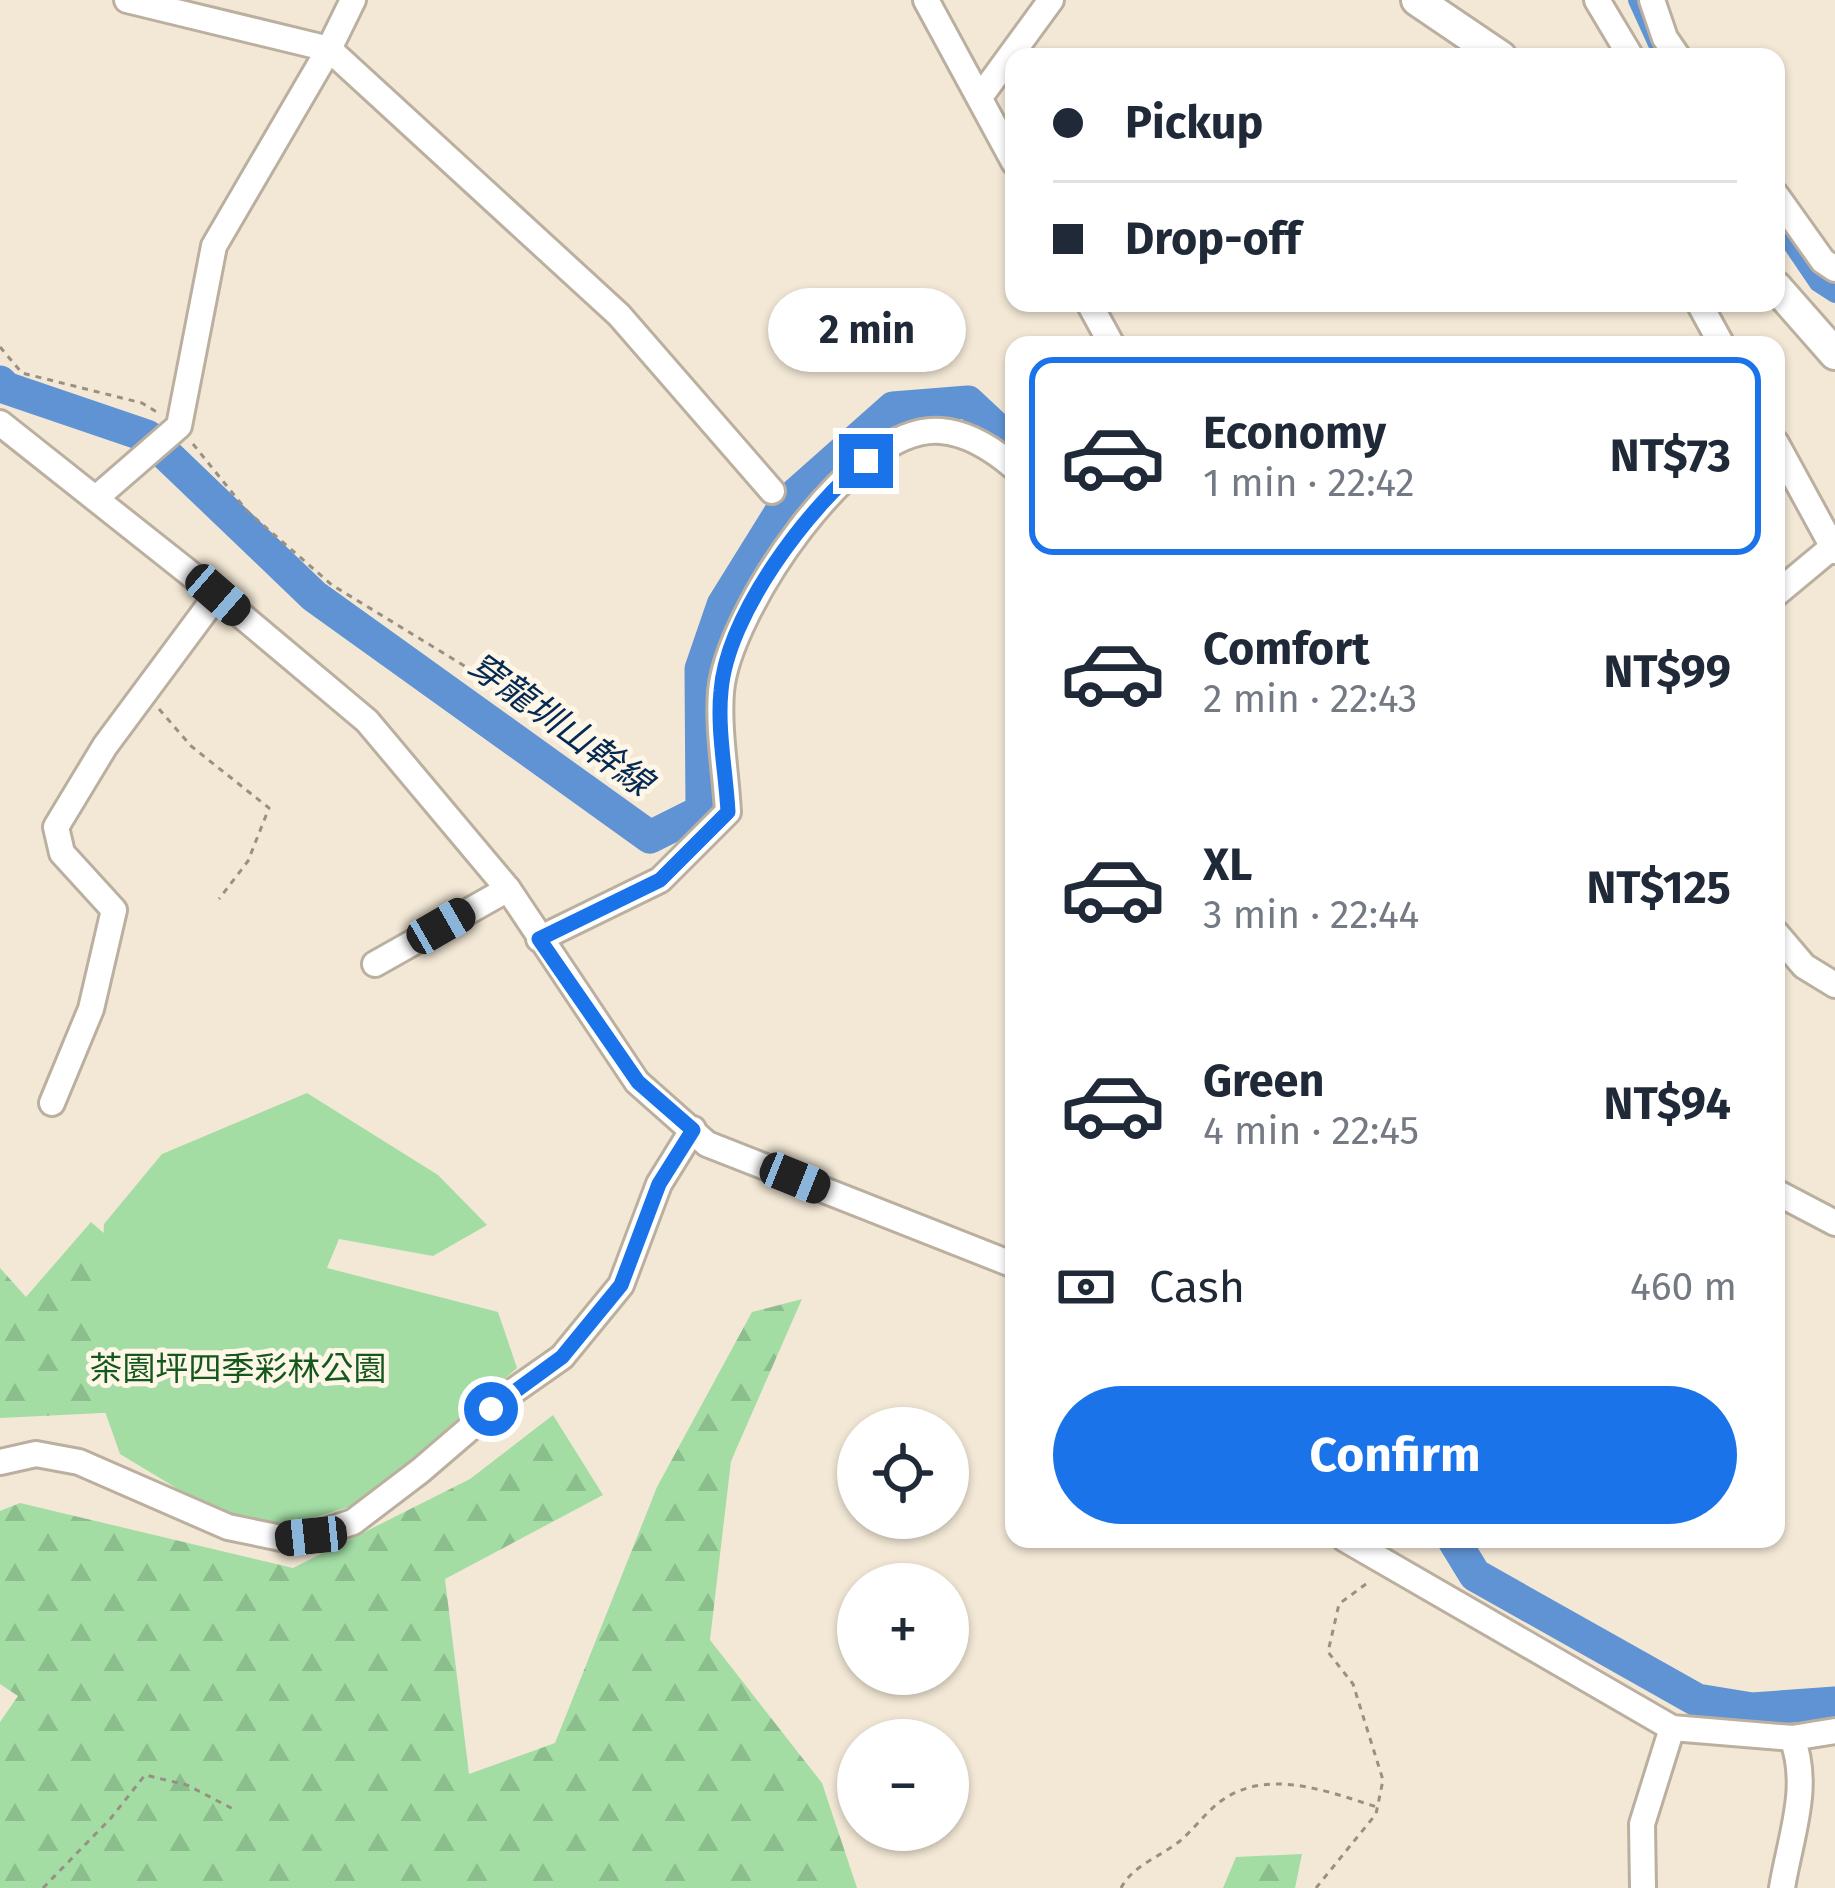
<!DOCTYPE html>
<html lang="en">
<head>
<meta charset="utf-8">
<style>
	:root { --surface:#fff; --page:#f6f6f7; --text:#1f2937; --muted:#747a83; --line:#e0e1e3; --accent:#1a73e8 }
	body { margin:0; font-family:"Fira Sans","Noto Sans TC",sans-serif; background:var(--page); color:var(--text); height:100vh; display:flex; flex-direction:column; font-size:45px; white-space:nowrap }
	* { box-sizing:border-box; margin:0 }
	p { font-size:39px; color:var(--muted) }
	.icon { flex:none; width:66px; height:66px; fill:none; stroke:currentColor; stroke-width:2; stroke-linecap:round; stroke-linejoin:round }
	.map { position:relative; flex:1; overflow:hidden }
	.details { position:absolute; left:1005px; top:336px; width:780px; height:1212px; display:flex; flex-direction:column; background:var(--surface); border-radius:24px; box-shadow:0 3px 9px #0004 }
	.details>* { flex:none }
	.top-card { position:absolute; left:1005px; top:48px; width:780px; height:264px; border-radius:24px; box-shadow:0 3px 9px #0004; display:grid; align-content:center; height:264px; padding:0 48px; background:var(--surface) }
	.fabs { position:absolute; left:837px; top:1407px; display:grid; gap:24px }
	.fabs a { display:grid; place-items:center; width:132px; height:132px; border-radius:50%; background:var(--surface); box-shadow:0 3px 9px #0004; font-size:60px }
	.end { position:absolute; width:54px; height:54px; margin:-27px; border:15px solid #1a73e8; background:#fff; box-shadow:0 0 0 6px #fff }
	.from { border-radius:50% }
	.bubble { position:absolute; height:84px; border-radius:42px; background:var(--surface); box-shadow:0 3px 9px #0004; font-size:39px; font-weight:700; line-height:84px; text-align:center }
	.car { position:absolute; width:36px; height:72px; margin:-36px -18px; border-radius:15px; box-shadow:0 0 9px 3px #0007; background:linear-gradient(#222 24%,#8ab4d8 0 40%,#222 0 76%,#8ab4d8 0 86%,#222 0) }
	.top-card b { display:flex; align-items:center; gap:42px; height:114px; font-size:45px }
	.top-card b+b { border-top:3px solid var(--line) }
	.top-card i { width:30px; height:30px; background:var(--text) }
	ul { padding:21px 0 0; list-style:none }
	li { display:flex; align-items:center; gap:36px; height:198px; margin:0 24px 18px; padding:0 24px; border:6px solid transparent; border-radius:24px }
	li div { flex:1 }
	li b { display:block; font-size:45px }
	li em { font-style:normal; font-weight:700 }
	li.selected { border-color:var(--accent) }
	li>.icon { width:108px; height:108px; stroke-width:1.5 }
	.pay { display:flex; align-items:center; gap:30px; height:132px; padding:0 48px; font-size:45px }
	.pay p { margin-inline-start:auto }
	.primary-button { display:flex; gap:24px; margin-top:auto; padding:24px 48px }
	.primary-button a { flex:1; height:138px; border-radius:72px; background:var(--accent); color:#fff; font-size:48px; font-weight:700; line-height:138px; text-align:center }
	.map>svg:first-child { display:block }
	.forest { fill:url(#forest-firs) }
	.green { fill:#a3dda4 }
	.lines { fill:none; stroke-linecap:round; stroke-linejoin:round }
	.canal { stroke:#5f93d3; stroke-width:18 }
	.river { stroke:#5f93d3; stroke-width:33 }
	.minor-casing { stroke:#bbb09f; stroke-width:30 }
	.major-casing { stroke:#bbb09f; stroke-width:36 }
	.path { stroke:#989183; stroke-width:3; stroke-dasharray:6 6; stroke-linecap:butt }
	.minor { stroke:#fff; stroke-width:24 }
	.major { stroke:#fff; stroke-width:30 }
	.route { stroke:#1a73e8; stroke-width:15 }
	.labels { text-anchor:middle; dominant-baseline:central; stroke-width:10; stroke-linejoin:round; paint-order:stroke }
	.park-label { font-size:33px; fill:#14581d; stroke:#fef6e7 }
	.water-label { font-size:36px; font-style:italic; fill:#042952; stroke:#fef6e7 }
</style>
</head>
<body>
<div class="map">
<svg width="1835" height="1888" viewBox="0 0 1835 1888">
	<defs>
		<pattern id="forest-firs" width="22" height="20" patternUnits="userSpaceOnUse" patternTransform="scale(3)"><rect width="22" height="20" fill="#a3dda4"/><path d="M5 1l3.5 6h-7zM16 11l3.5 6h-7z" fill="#8cbd8c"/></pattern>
	</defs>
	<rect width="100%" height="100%" fill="#f3e8d6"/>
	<g class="forest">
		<path d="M91 1222 149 1272 143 1411 0 1418V1268L26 1297Z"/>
		<path d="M802 1299 731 1461 710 1640 822 1783 857 1888H0V1722L18 1696 0 1684V1511L20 1503 293 1568 470 1479 553 1415 603 1495 445 1579 469 1774 555 1743 657 1487 752 1312Z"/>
		<path d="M1302 1854 1295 1888H1223L1236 1857Z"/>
	</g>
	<path class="green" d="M307 1093 438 1175 487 1225 433 1256 339 1239 327 1268 498 1312 517 1368 359 1504 285 1526 211 1509 120 1454 97 1389 104 1224 162 1154Z"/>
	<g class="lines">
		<g class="canal">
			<path d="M1637 0 1663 57"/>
			<path d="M1776 221 1818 283 1835 294"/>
		</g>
		<g class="river">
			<path d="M0 382 6 388 147 436 314 596 650 837 702 811 701 669 723 605 787 502 893 408 968 402 1014 445"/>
			<path d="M1453 1539 1475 1575 1697 1700 1752 1709 1835 1703"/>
		</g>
		<g class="minor-casing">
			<g id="minor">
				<path d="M127 0 329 49 619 315 772 491"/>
				<path d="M926 0 1014 162"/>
				<path d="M1597 0 1631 57"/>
				<path d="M1652 0 1665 38 1678 57"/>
				<path d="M980 97 1051 0"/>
				<path d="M1776 195 1823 261 1835 269"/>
				<path d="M1089 303 1112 345"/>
				<path d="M1699 303 1722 345"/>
				<path d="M0 423 217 595 367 721 508 889 637 1082 707 1144 1014 1265"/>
				<path d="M1776 443 1835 551"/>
				<path d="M96 498 179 426 214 246 329 49 353 0"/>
				<path d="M1776 594 1835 545"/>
				<path d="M1776 933 1804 966 1835 985"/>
				<path d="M539 939 660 880 728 812C726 773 718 730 721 692 727 614 853 423 941 431 968 433 994 450 1014 467"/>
				<path d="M375 964 508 889"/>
				<path d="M52 1103 91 1009 114 910 62 853 56 827 105 746 217 595"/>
				<path d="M1776 1192 1835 1223"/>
				<path d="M0 1462 36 1454 79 1462 228 1527 286 1539 311 1536 353 1522 420 1471 512 1392 562 1357 621 1285 659 1184 693 1129"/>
				<path d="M1345 1539 1672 1728 1792 1738 1835 1731"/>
				<path d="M1643 1888 1642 1824 1672 1728"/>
				<path d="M1782 1888C1790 1838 1811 1787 1792 1738"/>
			</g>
		</g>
		<g class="major-casing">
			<g id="major">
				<path d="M1417 0 1501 57"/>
				<path d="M1776 287 1835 354"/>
			</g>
		</g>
		<g class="path">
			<path d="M0 347 22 373 142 403 160 414"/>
			<path d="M193 444 247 511 332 585 476 673 491 659"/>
			<path d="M159 709 191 746 269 808 248 861 219 899"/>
			<path d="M43 1888 111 1818 145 1775 187 1785 235 1810"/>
			<path d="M1121 1888C1133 1865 1160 1857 1180 1841 1194 1829 1206 1812 1221 1801 1268 1767 1329 1792 1377 1807"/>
			<path d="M1316 1888 1376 1814 1383 1780 1353 1684 1328 1652 1339 1604 1370 1581"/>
		</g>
		<use href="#minor" class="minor"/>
		<use href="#major" class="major"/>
	</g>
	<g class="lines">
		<path class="route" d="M491 1409 562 1357 621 1285 659 1184 693 1130 638 1082 539 939 660 880 728 812C726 773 717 730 721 691 727 615 808 507 866 461"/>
	</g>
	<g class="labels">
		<g class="park-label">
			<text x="238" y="1369">茶園坪四季彩林公園</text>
		</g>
		<g class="water-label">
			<text transform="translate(560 724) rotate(36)">穿龍圳山幹線</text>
		</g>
	</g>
</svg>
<div class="fabs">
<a><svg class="icon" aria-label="locate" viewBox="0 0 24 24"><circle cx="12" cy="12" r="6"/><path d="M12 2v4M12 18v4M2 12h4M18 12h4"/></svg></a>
<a>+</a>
<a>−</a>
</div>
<i class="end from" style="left:491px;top:1409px"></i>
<i class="end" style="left:866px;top:461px"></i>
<div class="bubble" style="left:768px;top:288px;width:198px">2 min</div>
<i class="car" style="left:218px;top:595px;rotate:131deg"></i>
<i class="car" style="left:441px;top:926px;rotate:60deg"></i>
<i class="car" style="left:795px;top:1178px;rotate:112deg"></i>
<i class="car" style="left:311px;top:1536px;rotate:264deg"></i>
<div class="top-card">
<b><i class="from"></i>Pickup</b>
<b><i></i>Drop-off</b>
</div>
<section class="details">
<ul>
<li class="selected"><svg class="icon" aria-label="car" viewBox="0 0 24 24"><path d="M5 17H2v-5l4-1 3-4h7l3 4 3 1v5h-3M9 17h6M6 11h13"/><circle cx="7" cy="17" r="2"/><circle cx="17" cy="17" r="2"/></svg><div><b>Economy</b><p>1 min · 22:42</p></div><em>NT$73</em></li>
<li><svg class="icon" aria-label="car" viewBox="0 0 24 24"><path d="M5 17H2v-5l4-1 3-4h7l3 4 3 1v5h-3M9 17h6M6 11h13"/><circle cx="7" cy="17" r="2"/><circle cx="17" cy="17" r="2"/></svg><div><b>Comfort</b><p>2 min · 22:43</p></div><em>NT$99</em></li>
<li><svg class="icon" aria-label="car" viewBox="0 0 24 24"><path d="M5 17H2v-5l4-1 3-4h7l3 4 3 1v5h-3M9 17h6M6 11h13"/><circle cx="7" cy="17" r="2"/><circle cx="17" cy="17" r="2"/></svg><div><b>XL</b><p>3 min · 22:44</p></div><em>NT$125</em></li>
<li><svg class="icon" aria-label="car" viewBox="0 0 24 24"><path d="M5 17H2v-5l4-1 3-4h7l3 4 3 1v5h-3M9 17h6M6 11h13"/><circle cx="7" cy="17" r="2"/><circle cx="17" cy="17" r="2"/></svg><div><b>Green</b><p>4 min · 22:45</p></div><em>NT$94</em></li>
</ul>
<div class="pay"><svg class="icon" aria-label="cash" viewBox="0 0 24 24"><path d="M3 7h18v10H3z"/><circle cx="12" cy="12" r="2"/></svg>Cash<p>460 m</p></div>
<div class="primary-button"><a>Confirm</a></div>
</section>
</div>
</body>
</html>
